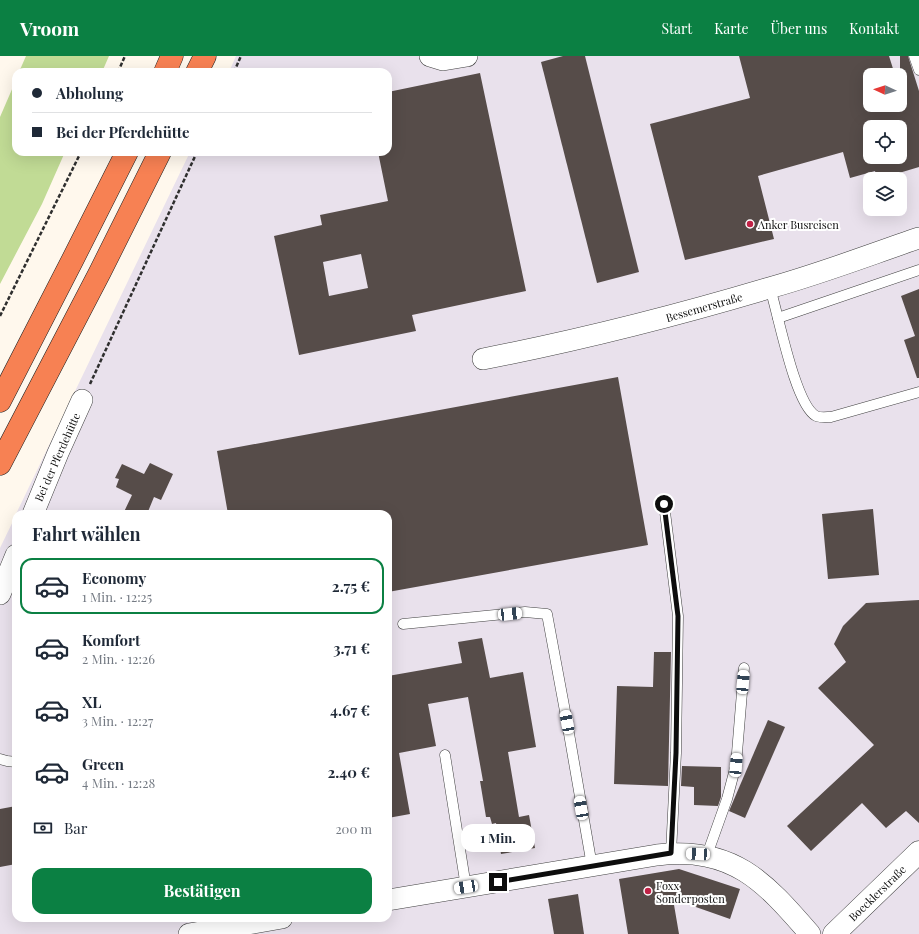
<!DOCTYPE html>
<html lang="de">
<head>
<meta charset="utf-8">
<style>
	:root { --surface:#fff; --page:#f2f2f3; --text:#1f2937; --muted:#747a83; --line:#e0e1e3; --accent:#0b8043 }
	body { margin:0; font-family:"Playfair Display",serif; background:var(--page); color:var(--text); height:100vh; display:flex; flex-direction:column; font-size:15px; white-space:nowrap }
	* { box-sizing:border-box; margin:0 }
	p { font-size:13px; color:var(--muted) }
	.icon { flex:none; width:22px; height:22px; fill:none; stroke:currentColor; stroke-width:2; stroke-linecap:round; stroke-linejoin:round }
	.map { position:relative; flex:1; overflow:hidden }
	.details { position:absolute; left:12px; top:454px; width:380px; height:412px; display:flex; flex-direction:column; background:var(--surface); border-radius:12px; box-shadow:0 4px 16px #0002 }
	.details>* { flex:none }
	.guide { position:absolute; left:12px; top:12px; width:380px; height:88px; border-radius:12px; box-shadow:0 4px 16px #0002; display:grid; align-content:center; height:88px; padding:0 20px; background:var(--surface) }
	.needle { width:26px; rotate:273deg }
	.tools { position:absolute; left:863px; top:12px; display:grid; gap:8px }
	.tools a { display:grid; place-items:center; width:44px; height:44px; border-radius:8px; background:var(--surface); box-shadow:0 4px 16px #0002; font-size:20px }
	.end { position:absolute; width:18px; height:18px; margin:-9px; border:5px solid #0d0d0d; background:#fff; box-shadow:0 0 0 2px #fff }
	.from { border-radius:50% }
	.bubble { position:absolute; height:28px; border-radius:12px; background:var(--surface); box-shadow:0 4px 16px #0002; font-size:13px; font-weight:700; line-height:28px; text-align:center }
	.car { position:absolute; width:12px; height:24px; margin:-12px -6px; border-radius:5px; box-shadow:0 0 3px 1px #0007; background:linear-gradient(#fff 24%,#345 0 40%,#fff 0 76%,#345 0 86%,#fff 0) }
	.guide b { display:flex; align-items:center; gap:14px; height:38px; font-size:15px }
	.guide b+b { border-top:1px solid var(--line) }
	.guide i { width:10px; height:10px; background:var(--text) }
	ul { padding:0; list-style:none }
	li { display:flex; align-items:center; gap:12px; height:56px; margin:0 8px 6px; padding:0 12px; border:2px solid transparent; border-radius:12px }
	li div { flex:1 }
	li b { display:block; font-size:15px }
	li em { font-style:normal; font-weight:700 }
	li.active { border-color:var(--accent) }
	li>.icon { width:36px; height:36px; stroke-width:1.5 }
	h2 { padding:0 20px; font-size:18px; line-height:48px }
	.pay { display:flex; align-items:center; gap:10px; height:44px; padding:0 20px; font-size:15px }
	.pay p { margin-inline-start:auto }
	.primary-button { display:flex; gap:8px; margin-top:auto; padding:8px 20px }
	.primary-button a { flex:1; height:46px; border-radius:12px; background:var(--accent); color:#fff; font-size:16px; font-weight:700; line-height:46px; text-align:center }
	header { display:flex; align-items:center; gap:24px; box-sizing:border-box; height:56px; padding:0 20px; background:var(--accent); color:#fff }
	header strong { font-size:19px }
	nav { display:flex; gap:22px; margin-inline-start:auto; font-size:14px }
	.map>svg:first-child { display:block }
	.industrial { fill:#e9e1ec; fill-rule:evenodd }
	.forest { fill:#c1db95 }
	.building { fill:#564c49; fill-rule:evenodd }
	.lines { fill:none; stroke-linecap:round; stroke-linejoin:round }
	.service-casing { stroke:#404040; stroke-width:11 }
	.minor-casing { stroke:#404040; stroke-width:22 }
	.tertiary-casing { stroke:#404040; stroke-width:23 }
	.motorway-casing { stroke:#1e1e1e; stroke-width:23 }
	.path { stroke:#2f2f2f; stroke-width:2.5; stroke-dasharray:4 2; stroke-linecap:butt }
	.service { stroke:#fff; stroke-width:10 }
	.minor { stroke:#fff; stroke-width:21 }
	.tertiary { stroke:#fff; stroke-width:22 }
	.motorway { stroke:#f78153; stroke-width:22 }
	.route { stroke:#0d0d0d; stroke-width:5 }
	.poi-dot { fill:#c02246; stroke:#fff; stroke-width:1.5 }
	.labels { text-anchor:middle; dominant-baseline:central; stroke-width:4; stroke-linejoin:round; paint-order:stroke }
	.poi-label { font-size:11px; fill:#0d0d0d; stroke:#fff; text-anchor:start }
	.street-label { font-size:11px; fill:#0d0d0d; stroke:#fff }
</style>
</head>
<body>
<header>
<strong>Vroom</strong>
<nav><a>Start</a><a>Karte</a><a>Über uns</a><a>Kontakt</a></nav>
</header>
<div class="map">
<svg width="919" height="878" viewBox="0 0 919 878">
	<rect width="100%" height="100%" fill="#fff8ed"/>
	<path class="industrial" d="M236 0H919V878H0V492L16 459V862H388V458H16L190 96H388V16H229ZM870 19H900V49H870ZM870 71H900V101H870ZM870 123H900V153H870Z"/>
	<g class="forest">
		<path d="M26 0H109L102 16H19Z"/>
		<path d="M16 24V96H65L42 148 0 228V61Z"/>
	</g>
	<g class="building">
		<path d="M563 0H585L639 216 597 227 541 6Z"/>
		<path d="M739 0H889L895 19H870V49H900V0H908L919 35V111L879 123H877L875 115 850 122 843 96 758 120 774 183 685 204 650 68 750 42ZM870 71H900V101H870Z"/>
		<path d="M480 17 526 235 412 259 416 275 299 299 274 180 322 169 320 159 388 145 378 96H388V36ZM361 198 368 232 329 240 323 206Z"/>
		<path d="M919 233V322H917L904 284 915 280 901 240Z"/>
		<path d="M618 321 648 489 388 536V458H228L217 395Z"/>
		<path d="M150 407 173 418 161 444 154 441 147 458H123L132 439 116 431 119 423 115 422 122 408 144 418Z"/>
		<path d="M873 453 879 519 828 523 822 458Z"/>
		<path d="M919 544V767L906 755 886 772 862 747 811 795 787 770 874 689 818 632 846 606 834 588 843 570 866 547Z"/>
		<path d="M482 582 490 622 523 616 536 691 508 696 519 761 529 759 535 792 501 798 496 767 492 768 490 761H486L480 725H483L468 641 428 648 436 690 399 697 410 758 388 762V620L462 607 458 586Z"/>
		<path d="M654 596H671L668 730 614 728 617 630 653 631Z"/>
		<path d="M768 664 785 671 745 762 729 755Z"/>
		<path d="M682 710 721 711V741L718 750 694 749V731L681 730Z"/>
		<path d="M16 750V808L0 811V753Z"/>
		<path d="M679 813 740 833 730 863 673 843 679 878H628L619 823Z"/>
		<path d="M578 838 584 878H554L548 843Z"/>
	</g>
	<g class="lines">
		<g class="service-casing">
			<g id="service">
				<path d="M914 0 919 14"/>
				<path d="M770 232C778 257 795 349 816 360 820 362 827 361 831 361L919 336"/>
				<path d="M778 262 919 214"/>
				<path d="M664 448 678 560 676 697 671 797"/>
				<path d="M403 568 525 556 547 558 567 666 592 810"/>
				<path d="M445 699 466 831"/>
				<path d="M0 703 7 705 16 706"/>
				<path d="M707 799 727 743 736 709 744 612"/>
			</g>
		</g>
		<g class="minor-casing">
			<g id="minor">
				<path d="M430 0 443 4 467 0"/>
				<path d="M483 303C580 284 675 260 769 232 820 218 869 199 919 182"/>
				<path d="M33 458 58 397 82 344"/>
				<path d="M0 538 16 499"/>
				<path d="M388 844 657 799C733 790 764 825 810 878"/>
				<path d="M189 878 282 862"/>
			</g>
		</g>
		<g class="tertiary-casing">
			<path id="tertiary" d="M834 878 919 796"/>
		</g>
		<g class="motorway-casing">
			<g id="motorway">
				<path d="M165 16 172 0"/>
				<path d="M197 16 205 0"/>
				<path d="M0 345 73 203 127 96"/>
				<path d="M0 408 100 216 160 96"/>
			</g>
		</g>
		<g class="path">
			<path d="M118 16 125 0"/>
			<path d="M234 16 241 0"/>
			<path d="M0 260 81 96"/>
			<path d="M90 328 197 96"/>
		</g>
		<use href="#service" class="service"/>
		<use href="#minor" class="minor"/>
		<use href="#tertiary" class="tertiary"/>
		<use href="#motorway" class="motorway"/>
	</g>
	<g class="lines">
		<path class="route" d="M498 826 671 797 676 697 678 560 664 448"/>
	</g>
	<g class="poi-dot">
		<circle cx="750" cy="168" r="4"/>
		<circle cx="648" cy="835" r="4"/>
	</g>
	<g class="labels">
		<g class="poi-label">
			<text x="758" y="168">Anker Busreisen</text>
			<text x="656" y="829">Foxx<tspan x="656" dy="13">Sonderposten</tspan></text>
		</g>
		<g class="street-label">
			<text transform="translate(704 251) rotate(-16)">Bessemerstraße</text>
			<text transform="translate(57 401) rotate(-66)">Bei der Pferdehütte</text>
			<text transform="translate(877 837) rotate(-44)">Boecklerstraße</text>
		</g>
	</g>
</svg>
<div class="tools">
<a><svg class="needle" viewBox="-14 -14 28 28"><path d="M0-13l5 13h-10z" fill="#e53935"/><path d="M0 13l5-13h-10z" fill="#747a83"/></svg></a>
<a><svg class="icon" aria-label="locate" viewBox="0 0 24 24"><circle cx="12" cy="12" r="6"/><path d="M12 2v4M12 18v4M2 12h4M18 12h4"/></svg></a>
<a><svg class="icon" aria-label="layers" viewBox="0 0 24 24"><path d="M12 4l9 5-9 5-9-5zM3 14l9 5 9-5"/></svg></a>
</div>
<i class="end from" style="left:664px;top:448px"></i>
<i class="end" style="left:498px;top:826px"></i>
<div class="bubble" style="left:461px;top:768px;width:74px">1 Min.</div>
<i class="car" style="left:510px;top:558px;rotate:84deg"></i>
<i class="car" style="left:743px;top:626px;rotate:5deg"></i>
<i class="car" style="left:567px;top:666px;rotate:349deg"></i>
<i class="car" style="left:736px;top:709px;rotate:5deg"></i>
<i class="car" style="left:581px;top:752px;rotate:350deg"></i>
<i class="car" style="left:698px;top:798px;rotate:273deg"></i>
<i class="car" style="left:466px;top:831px;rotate:261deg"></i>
<div class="guide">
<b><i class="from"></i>Abholung</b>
<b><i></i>Bei der Pferdehütte</b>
</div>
<section class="details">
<h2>Fahrt wählen</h2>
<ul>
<li class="active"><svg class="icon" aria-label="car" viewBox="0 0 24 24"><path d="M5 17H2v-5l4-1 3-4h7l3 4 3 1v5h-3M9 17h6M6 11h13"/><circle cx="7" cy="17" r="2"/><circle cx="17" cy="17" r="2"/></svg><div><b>Economy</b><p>1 Min. · 12:25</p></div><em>2.75 €</em></li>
<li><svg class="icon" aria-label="car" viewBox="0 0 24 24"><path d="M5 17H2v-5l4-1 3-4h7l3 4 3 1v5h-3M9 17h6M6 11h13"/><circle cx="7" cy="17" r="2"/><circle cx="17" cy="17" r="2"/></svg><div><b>Komfort</b><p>2 Min. · 12:26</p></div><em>3.71 €</em></li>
<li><svg class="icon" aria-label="car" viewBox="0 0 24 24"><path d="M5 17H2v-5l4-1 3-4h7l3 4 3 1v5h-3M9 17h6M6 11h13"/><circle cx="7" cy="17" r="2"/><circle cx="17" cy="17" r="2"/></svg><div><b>XL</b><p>3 Min. · 12:27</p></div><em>4.67 €</em></li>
<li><svg class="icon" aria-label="car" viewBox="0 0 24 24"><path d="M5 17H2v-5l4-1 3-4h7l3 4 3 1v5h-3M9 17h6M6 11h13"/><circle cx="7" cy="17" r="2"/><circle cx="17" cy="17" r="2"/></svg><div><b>Green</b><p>4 Min. · 12:28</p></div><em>2.40 €</em></li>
</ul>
<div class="pay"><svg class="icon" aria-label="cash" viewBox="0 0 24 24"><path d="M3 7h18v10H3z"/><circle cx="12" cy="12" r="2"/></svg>Bar<p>200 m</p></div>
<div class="primary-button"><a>Bestätigen</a></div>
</section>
</div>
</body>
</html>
